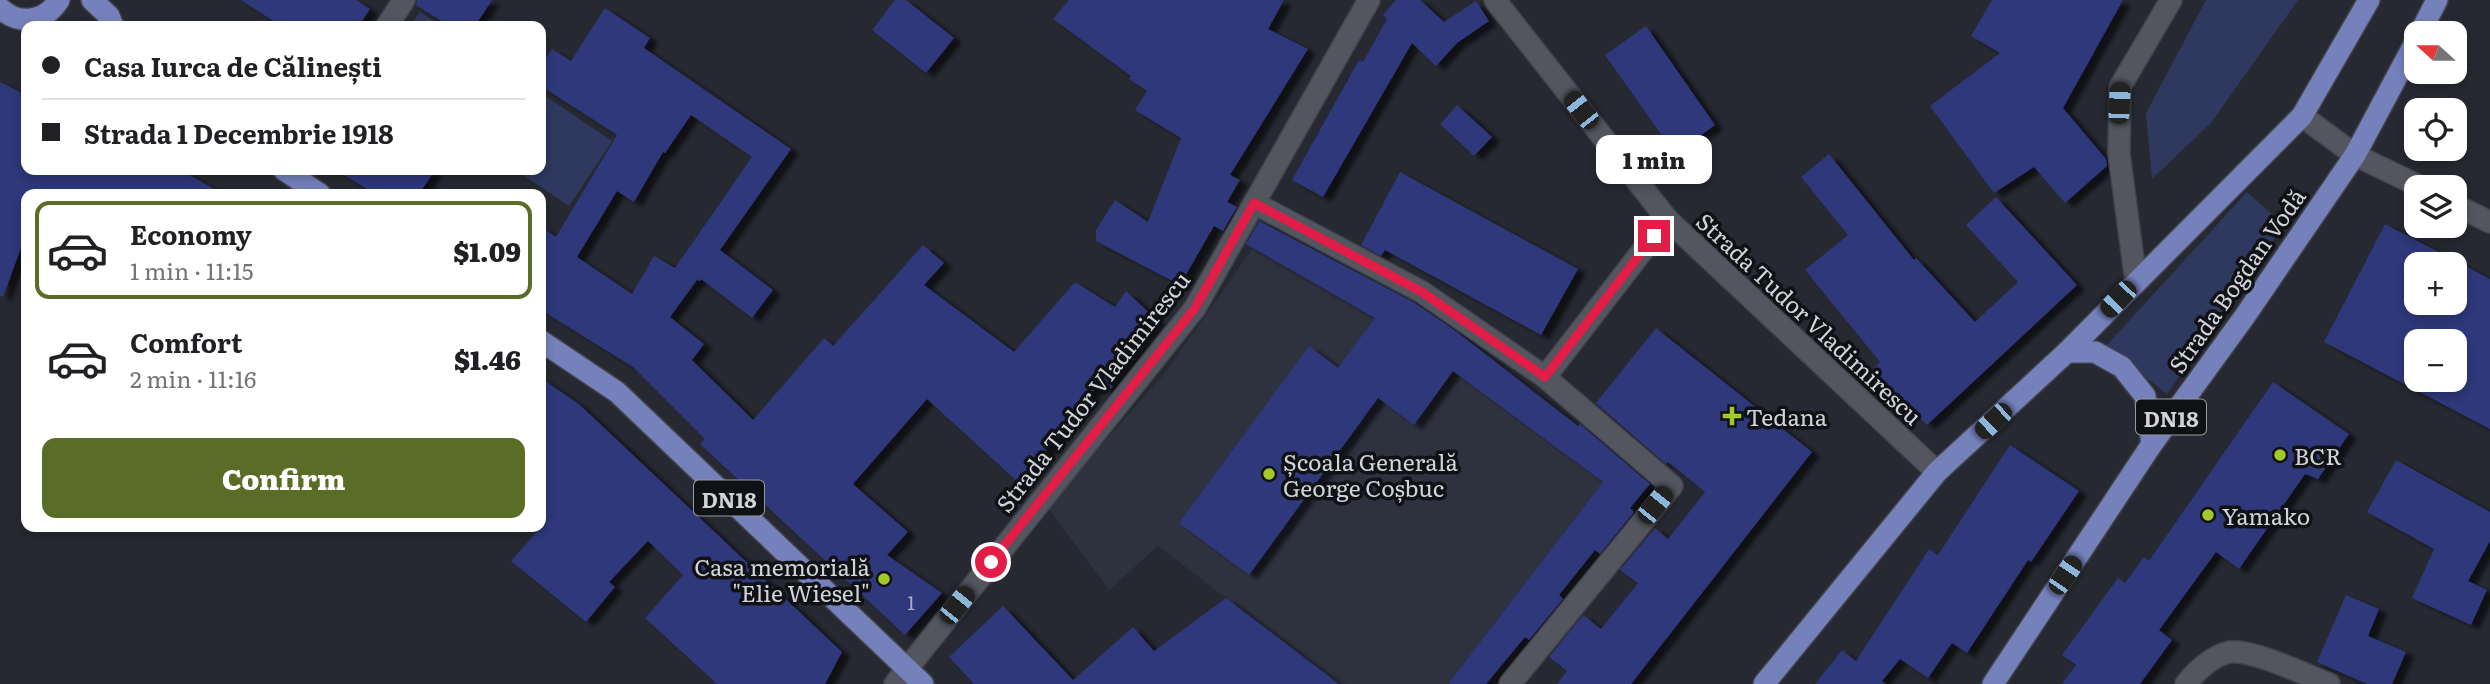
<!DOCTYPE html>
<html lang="en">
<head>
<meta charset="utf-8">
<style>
	:root { --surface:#fff; --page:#f6f6f6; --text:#202124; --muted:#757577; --line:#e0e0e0; --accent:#5a6d26 }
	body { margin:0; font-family:Literata,serif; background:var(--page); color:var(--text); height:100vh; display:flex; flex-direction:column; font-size:26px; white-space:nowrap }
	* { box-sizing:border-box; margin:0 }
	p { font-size:23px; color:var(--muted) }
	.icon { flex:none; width:38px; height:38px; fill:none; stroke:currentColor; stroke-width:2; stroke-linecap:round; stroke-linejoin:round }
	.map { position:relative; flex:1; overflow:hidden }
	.side { position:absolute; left:21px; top:189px; width:525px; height:343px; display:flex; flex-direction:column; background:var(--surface); border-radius:14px; box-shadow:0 4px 10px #0003 }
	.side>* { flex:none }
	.banner { position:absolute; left:21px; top:21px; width:525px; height:154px; border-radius:14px; box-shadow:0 4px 10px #0003; display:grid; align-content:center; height:154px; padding:0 21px; background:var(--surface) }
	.needle { width:46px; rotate:291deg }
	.fabs { position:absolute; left:2404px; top:21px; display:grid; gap:14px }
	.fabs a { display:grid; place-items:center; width:63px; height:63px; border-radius:14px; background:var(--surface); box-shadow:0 4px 10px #0003; font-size:35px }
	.end { position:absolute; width:32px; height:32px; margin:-16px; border:9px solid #e11d48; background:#fff; box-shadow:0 0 0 4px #fff }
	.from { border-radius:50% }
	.bubble { position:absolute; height:49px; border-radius:14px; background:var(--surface); box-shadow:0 4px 10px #0003; font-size:23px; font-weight:800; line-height:49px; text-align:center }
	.car { position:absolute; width:21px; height:42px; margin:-21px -10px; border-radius:9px; box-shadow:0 0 5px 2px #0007; background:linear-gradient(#222 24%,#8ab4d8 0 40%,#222 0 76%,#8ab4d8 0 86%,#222 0) }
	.banner b { display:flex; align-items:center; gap:24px; height:66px; font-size:26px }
	.banner b+b { border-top:2px solid var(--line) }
	.banner i { width:18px; height:18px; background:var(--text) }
	ul { padding:12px 0 0; list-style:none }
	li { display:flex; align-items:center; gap:21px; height:98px; margin:0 14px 10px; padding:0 7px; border:4px solid transparent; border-radius:14px }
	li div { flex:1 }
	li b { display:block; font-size:26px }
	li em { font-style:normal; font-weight:800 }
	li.selected { border-color:var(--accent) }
	li>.icon { width:63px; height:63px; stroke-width:1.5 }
	.primary-button { display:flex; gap:14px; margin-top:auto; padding:14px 21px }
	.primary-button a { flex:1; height:80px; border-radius:14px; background:var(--accent); color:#fff; font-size:28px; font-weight:800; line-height:80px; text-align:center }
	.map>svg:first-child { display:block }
	.built { fill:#2e323f }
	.green { fill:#2f385e }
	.building { fill:#2d377a; fill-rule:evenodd; filter:url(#shadow) }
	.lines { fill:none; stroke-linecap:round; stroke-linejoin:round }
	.street-casing { stroke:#42434a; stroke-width:24 }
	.primary-casing { stroke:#42434a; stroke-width:24 }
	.street { stroke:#54565f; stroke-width:21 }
	.primary { stroke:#7481bb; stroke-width:21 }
	.route { stroke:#e11d48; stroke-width:9 }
	.poi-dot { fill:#a2c928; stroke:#101115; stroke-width:2.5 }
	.labels { text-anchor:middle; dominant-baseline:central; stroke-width:7; stroke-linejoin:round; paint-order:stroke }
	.number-label { font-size:19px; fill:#a9acc1 }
	.shield { fill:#101115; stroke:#98999e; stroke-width:2 }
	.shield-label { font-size:21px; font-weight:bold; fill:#d2d3d9 }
	.street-label { font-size:23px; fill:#d2d3d9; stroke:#101115 }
	.poi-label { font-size:23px; fill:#d2d3d9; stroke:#101115; text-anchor:start }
</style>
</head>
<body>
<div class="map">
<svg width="2490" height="684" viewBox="0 0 2490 684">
	<defs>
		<filter id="shadow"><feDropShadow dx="8" dy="4.5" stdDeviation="2" flood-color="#0009"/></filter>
	</defs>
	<rect width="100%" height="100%" fill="#262931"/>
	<path class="built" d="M1253 248 1403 333 1603 482 1448 684H1339L1158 546 1109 590 1047 507 1165 373Z"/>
	<g class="green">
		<path d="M2206 0H2298L2211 123 2152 179 2146 113Z"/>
		<path d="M420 12 441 26H410Z"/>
		<path d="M541 93 612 141 569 206 516 170H541Z"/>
		<path d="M2247 192 2284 225 2167 394 2106 346Z"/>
	</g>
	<g class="building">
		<path d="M241 0H356L370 9 359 26H281Z"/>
		<path d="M417 0H492L475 26H449L416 5Z"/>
		<path d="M895 0H906L954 38 926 73 872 30Z"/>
		<path d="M1069 0H1284L1268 29 1308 49 1230 175 1240 180 1227 202 1237 207 1223 231 1214 226 1180 285 1096 241V230L1115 200 1148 222 1181 138 1135 110 1147 91 1129 79 1131 76 1053 19Z"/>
		<path d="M1396 0H1420L1444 22 1476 1 1489 21 1457 43 1436 66 1412 43 1323 197 1292 180 1359 60 1363 62 1387 19 1383 15Z"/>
		<path d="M1992 0H2123L2063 108 2106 159 2107 166 2065 203 2034 167 1994 193 1930 106 2000 53 1971 36Z"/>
		<path d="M605 8 650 38 644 48 791 149 720 250 773 290 752 318 701 279 700 281 697 280 670 317 704 344 692 360 753 420 824 338 833 346 923 245 944 263 924 285 1014 352 1075 282 1115 307 1126 291 1157 320 1108 393 1098 385 1020 484 927 399 853 484 908 532 887 555 942 593 905 635 700 444 705 439 633 367 541 310V227L556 237 617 135 541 86V66L552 49 571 61ZM691 115 752 157 675 268 654 256 632 294 577 257 617 191 634 202 663 152 665 153Z"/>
		<path d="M1646 26 1715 125 1675 154 1605 55Z"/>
		<path d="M0 82 26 95V170H181L223 194H26V234L3 297 0 296Z"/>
		<path d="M1457 105 1492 137 1474 156 1440 124Z"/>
		<path d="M1829 154 1914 260 1916 258 1975 322 2018 282 1966 225 1996 197 2077 285 1927 425 1872 370 1880 362 1805 270 1848 235 1801 177Z"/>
		<path d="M336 170H435L419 194H375Z"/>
		<path d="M1400 172 1578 269 1541 335 1385 250 1381 256 1361 245Z"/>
		<path d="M1259 221 1415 303 1457 332 1578 426 1580 424 1650 484 1630 508 1634 512 1600 554 1595 550 1559 595 1563 599 1529 640 1525 637 1486 684H1448L1603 482 1453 371 1414 425 1378 398 1249 575 1179 523 1309 346 1338 368 1375 318 1246 244Z"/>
		<path d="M2385 224 2490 279V429L2324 342ZM2417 264H2455V303H2417ZM2417 341H2455V380H2417Z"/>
		<path d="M1656 328 1812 452 1631 684H1557L1567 671 1549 657 1583 615 1601 629 1638 583 1620 570 1655 528 1668 539 1705 492 1668 462 1666 464 1596 403Z"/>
		<path d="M541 378 580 405 842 652 825 684H717L645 618 683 575 648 541 609 582 615 587 586 622 511 561 541 527Z"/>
		<path d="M2273 382 2349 434 2318 479 2305 474 2239 569 2216 552 2159 630 2172 640 2140 684H2062L2076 665 2062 655 2118 578 2125 583 2144 557 2149 561Z"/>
		<path d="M2010 445 2079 491 2031 562 2028 560 1967 653 1952 643 1928 678 1900 659 1882 681 1886 684H1815L1842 650 1856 661 1929 549 1938 555Z"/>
		<path d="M2396 460 2490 512V541L2468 581 2487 590 2471 625 2412 598 2434 549 2367 512Z"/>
		<path d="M2346 595 2379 609 2368 636 2406 652 2392 684H2367L2317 662Z"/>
		<path d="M1226 598 1339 684H974L949 657 1003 606 1073 680 1133 627 1154 651Z"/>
	</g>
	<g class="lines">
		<g class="street-casing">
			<g id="street">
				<path d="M1495 0 1667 219 1937 472"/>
				<path d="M387 26 404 0"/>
				<path d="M2302 116 2355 155 2421 187"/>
				<path d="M1254 203 1422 292 1545 377 1672 486 1510 684"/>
				<path d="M2455 205 2490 222"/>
				<path d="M2136 282 2119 154 2120 87 2171 0"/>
				<path d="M1545 377 1667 219"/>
				<path d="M895 684 1195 308 1369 0"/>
				<path d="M2186 684C2195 672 2213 655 2230 652 2252 649 2306 675 2329 684"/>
			</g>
		</g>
		<g class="primary-casing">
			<g id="primary">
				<path d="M92 0 109 16 113 26"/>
				<path d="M0 8C19 26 45 22 59 0"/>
				<path d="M2420 33 2437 0"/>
				<path d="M284 170 320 194"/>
				<path d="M541 341 617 392 923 684"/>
				<path d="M2067 352H2095L2122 367 2145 396 2152 444"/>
				<path d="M1764 684 1937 472 2067 352 2302 116 2369 0"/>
				<path d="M1993 684 2152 444 2245 316 2355 155 2417 39"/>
			</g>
		</g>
		<use href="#street" class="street"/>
		<use href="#primary" class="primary"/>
	</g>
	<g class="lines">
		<path class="route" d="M991 562 1195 308 1254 203 1422 292 1545 377 1654 236"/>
	</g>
	<g class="poi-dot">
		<path d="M1728.5 405.5h7v7h7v7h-7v7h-7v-7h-7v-7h7z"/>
		<circle cx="2280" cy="455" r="7"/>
		<circle cx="1269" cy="474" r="7"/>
		<circle cx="2208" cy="515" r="7"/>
		<circle cx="884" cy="579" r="7"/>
	</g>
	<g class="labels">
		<g class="number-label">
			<text x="911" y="602">1</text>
		</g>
		<g class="shield">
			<rect x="2136" y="399.5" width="70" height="35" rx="5"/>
			<rect x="694" y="480.5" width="70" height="35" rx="5"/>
		</g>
		<g class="shield-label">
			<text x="2171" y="417">DN18</text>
			<text x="729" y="498">DN18</text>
		</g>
		<g class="street-label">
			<text transform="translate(2236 280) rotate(-55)">Strada Bogdan Vodă</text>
			<text transform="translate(1810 318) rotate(43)">Strada Tudor Vladimirescu</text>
			<text transform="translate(1092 391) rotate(-52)">Strada Tudor Vladimirescu</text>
		</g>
		<g class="poi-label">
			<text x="1746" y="416">Tedana</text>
			<text x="2294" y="455">BCR</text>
			<text x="1283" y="461">Școala Generală<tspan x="1283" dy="26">George Coșbuc</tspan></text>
			<text x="2222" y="515">Yamako</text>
			<text x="870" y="566" text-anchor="end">Casa memorială<tspan x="870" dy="26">"Elie Wiesel"</tspan></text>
		</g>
	</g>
</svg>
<div class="fabs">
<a><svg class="needle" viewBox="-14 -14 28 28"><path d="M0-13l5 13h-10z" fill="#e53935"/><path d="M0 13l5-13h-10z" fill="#757577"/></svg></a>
<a><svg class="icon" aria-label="locate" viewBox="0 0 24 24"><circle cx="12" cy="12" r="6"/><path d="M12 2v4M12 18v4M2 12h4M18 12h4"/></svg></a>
<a><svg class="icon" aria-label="layers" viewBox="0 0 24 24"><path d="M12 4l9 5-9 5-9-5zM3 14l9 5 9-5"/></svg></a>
<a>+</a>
<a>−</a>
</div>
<i class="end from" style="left:991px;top:562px"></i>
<i class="end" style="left:1654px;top:236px"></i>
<div class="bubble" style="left:1596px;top:135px;width:116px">1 min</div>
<i class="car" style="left:2119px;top:103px;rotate:3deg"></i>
<i class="car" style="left:1581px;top:110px;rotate:322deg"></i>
<i class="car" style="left:2118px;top:299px;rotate:224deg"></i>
<i class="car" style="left:1993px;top:421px;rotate:227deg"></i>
<i class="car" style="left:1655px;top:505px;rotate:39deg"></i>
<i class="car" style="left:2065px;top:575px;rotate:34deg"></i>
<i class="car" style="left:957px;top:605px;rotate:39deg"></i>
<div class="banner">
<b><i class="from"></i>Casa Iurca de Călinești</b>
<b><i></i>Strada 1 Decembrie 1918</b>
</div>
<section class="side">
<ul>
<li class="selected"><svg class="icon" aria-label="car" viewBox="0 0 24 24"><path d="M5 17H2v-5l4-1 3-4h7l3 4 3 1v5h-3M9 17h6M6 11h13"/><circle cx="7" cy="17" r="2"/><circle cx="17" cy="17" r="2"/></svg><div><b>Economy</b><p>1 min · 11:15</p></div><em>$1.09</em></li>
<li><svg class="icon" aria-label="car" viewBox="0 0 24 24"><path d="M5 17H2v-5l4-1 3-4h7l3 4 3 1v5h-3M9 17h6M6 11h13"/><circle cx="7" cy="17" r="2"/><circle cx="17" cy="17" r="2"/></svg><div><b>Comfort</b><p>2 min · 11:16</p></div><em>$1.46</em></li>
</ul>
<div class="primary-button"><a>Confirm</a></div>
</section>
</div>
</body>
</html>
